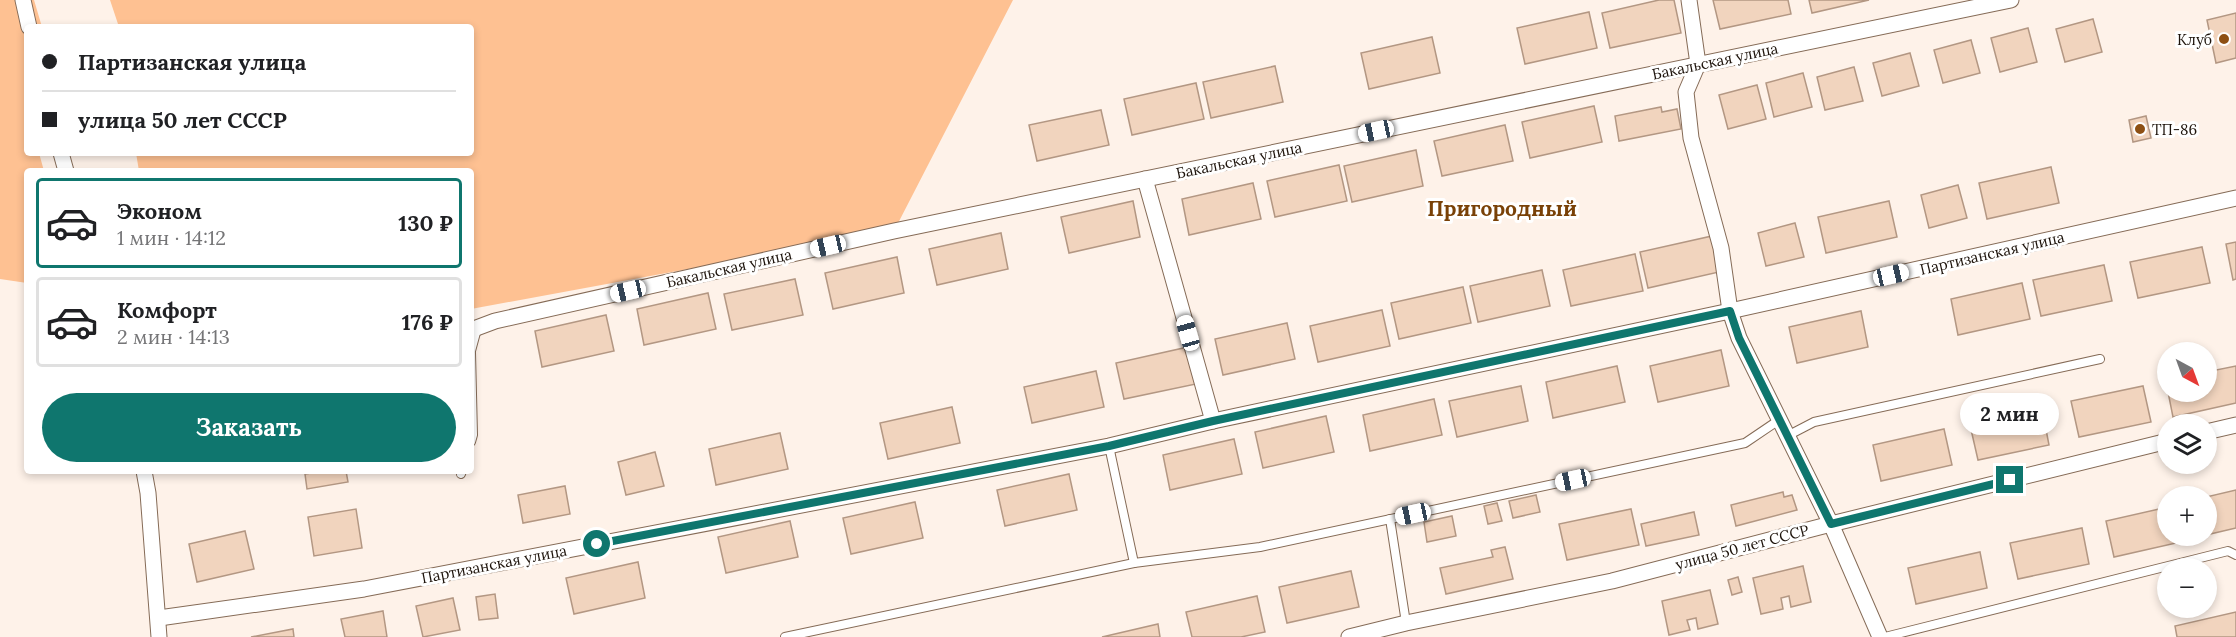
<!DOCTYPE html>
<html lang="ru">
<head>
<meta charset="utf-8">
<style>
	:root { --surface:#fff; --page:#f2f2f2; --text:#202124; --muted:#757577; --line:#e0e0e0; --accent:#0f766e }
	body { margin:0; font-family:Lora,serif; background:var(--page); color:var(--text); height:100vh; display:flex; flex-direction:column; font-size:22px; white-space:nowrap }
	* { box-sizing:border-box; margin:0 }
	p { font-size:20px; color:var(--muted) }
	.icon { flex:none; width:33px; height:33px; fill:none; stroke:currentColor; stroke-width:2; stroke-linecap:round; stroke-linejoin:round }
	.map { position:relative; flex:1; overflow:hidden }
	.sheet { position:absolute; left:24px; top:168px; width:450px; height:306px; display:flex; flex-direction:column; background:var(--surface); border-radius:6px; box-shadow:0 3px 9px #0003 }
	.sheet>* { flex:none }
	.guide { position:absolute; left:24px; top:24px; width:450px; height:132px; border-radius:6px; box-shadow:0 3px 9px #0003; display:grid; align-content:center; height:132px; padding:0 18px; background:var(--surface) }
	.needle { width:39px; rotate:139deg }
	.buttons { position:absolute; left:2157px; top:342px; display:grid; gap:12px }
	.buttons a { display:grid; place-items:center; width:60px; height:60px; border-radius:50%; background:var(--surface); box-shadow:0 3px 9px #0003; font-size:30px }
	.end { position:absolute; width:27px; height:27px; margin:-14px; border:8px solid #0f766e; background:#fff; box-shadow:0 0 0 3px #fff }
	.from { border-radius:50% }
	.bubble { position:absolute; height:42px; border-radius:21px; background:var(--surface); box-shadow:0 3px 9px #0003; font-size:20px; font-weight:800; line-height:42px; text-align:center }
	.car { position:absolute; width:18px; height:36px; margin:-18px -9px; border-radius:8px; box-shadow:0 0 4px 2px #0007; background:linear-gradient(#fff 24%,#345 0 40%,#fff 0 76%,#345 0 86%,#fff 0) }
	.guide b { display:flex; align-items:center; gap:21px; height:57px; font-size:22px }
	.guide b+b { border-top:2px solid var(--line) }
	.guide i { width:15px; height:15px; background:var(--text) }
	ul { padding:10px 0 0; list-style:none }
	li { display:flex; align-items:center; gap:18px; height:90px; margin:0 12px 9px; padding:0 6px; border:3px solid var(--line); border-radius:6px }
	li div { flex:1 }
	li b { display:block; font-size:22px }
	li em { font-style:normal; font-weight:800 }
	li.on { border-color:var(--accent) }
	li>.icon { width:54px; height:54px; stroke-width:1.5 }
	.action { display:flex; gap:12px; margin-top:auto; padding:12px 18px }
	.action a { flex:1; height:69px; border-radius:36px; background:var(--accent); color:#fff; font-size:24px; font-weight:800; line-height:69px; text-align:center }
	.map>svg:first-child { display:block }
	.green { fill:#fec192 }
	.building { fill:#f1d4be; stroke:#b39783; stroke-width:1.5 }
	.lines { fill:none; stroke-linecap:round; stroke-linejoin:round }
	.service-casing { stroke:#856b57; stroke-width:10 }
	.minor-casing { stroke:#856b57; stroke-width:17 }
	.service { stroke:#fff; stroke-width:8 }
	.minor { stroke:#fff; stroke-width:15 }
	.route { stroke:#0f766e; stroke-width:8 }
	.poi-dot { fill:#8e5014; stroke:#fff; stroke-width:2 }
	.labels { text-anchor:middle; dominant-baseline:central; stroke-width:6; stroke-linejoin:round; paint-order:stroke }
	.poi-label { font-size:15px; fill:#1d130b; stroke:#fff; text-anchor:end }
	.street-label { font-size:15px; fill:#1d130b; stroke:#fff }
	.district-label { font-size:21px; font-weight:bold; fill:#794107; stroke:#fff }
</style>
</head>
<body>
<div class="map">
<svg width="2236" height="637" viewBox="0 0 2236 637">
	<rect width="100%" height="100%" fill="#fef2e9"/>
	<g class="green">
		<path d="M0 0H34L42 27H27V153H39L44 171H27V283L0 279Z"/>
		<path d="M110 0H1013L894 231 471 309V171H139L136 153H471V27H119Z"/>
	</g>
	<g class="building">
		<path d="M1659 0H1674L1681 33 1610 48 1602 13Z"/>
		<path d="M1713 0H1788L1791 14 1720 29Z"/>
		<path d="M1809 0H1869L1812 13Z"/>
		<path d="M1589 12 1597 48 1525 64 1517 28Z"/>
		<path d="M2236 13V58L2216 63 2207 20Z"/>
		<path d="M2093 19 2102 52 2065 62 2056 29Z"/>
		<path d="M2028 28 2037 62 2000 72 1991 38Z"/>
		<path d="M1432 37 1440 73 1369 89 1361 53Z"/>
		<path d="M1971 40 1980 73 1943 83 1934 50Z"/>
		<path d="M1910 53 1919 86 1882 96 1873 63Z"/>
		<path d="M1275 66 1283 102 1211 118 1203 82Z"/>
		<path d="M1854 67 1863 101 1825 110 1817 77Z"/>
		<path d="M1803 73 1812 107 1774 117 1766 83Z"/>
		<path d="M1196 83 1204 119 1132 135 1124 99Z"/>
		<path d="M1757 85 1766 119 1728 129 1719 95Z"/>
		<path d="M1594 106 1602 142 1530 158 1522 122Z"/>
		<path d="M1661 107 1662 112 1677 109 1681 129 1619 141 1615 116Z"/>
		<path d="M1101 110 1109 145 1037 161 1029 125Z"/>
		<path d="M2146 116 2151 138 2133 142 2129 120Z"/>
		<path d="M1505 125 1513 161 1442 176 1434 141Z"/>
		<path d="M1416 150 1423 186 1352 202 1344 166Z"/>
		<path d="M1339 165 1347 201 1275 217 1267 181Z"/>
		<path d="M2051 167 2059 203 1987 219 1979 183Z"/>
		<path d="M1253 183 1261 219 1189 235 1182 199Z"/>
		<path d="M1958 185 1967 218 1929 228 1921 195Z"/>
		<path d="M1133 201 1140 237 1069 253 1061 217Z"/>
		<path d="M1889 201 1897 237 1826 253 1818 217Z"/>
		<path d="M1795 223 1804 257 1766 266 1758 233Z"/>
		<path d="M1001 233 1008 269 937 285 929 249Z"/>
		<path d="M1712 236 1719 272 1648 288 1640 252Z"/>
		<path d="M2236 242V279L2233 280 2226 244Z"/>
		<path d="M2202 247 2210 283 2138 298 2130 262Z"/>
		<path d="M1635 254 1643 291 1571 306 1563 270Z"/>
		<path d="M897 257 904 293 833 309 825 273Z"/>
		<path d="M2104 265 2112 301 2041 316 2033 280Z"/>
		<path d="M1542 270 1550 306 1478 322 1470 286Z"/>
		<path d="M795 279 803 315 732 330 724 294Z"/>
		<path d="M2022 283 2030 319 1958 335 1951 299Z"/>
		<path d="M1463 287 1471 323 1399 339 1391 303Z"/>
		<path d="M708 293 716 329 644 345 637 309Z"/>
		<path d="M1382 310 1390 346 1318 362 1310 326Z"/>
		<path d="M1861 311 1868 347 1797 363 1789 327Z"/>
		<path d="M606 315 614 351 542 367 535 331Z"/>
		<path d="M1287 323 1295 359 1223 375 1215 339Z"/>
		<path d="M1188 347 1196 384 1124 399 1116 363Z"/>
		<path d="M1721 350 1729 386 1658 402 1650 366Z"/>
		<path d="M1617 366 1625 402 1553 418 1546 382Z"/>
		<path d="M2236 366V403L2173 417 2168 392H2206V372Z"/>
		<path d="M1096 371 1104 407 1032 423 1024 387Z"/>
		<path d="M1521 386 1528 421 1457 437 1449 401Z"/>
		<path d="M2143 386 2151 422 2079 437 2071 401Z"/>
		<path d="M1434 399 1442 435 1370 451 1363 415Z"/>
		<path d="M952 407 960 443 888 459 880 423Z"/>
		<path d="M2042 409 2049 445 1978 460 1970 425Z"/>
		<path d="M1326 416 1334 452 1263 468 1255 432Z"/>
		<path d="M1944 429 1952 465 1881 481 1873 445Z"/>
		<path d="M780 433 788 469 716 485 709 449Z"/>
		<path d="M1234 439 1242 474 1170 490 1163 455Z"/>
		<path d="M655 452 664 486 626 495 618 462Z"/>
		<path d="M323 471H346L348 482 307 489 305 474Z"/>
		<path d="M1069 474 1077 510 1005 526 997 490Z"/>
		<path d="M565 486 570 514 523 523 518 495Z"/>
		<path d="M2236 490V528L2206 535V497Z"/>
		<path d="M1783 492 1784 497 1792 495 1797 510 1736 526 1731 505Z"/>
		<path d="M1536 495 1540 512 1513 518 1509 501Z"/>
		<path d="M915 502 923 538 851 554 843 518Z"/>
		<path d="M1497 503 1502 521 1488 524 1484 506Z"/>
		<path d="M2168 507V536H2184L2185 541 2114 557 2106 521Z"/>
		<path d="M356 509 362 548 314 556 308 517Z"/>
		<path d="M1631 509 1639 545 1567 560 1559 524Z"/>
		<path d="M1694 512 1699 535 1646 546 1641 524Z"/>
		<path d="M1452 516 1456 536 1427 542 1424 522Z"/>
		<path d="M790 521 798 557 726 573 718 537Z"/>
		<path d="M2082 528 2089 564 2018 579 2010 543Z"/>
		<path d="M245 531 254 569 197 582 189 544Z"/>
		<path d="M1505 547 1513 579 1446 594 1440 568 1493 557 1491 550Z"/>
		<path d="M1980 552 1987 588 1916 604 1908 568Z"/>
		<path d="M638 562 645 598 574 614 566 578Z"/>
		<path d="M1803 566 1811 602 1791 607 1789 596 1781 598 1783 609 1761 614 1753 578Z"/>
		<path d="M1351 571 1359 607 1287 623 1279 587Z"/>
		<path d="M1738 577 1742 592 1732 595 1728 580Z"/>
		<path d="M1710 590 1718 624 1698 629 1696 618 1687 620 1690 630 1669 635 1662 601Z"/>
		<path d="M495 594 498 618 479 620 476 597Z"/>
		<path d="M1257 596 1265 632 1241 637H1192L1186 612Z"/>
		<path d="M453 598 460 630 423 637 416 606Z"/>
		<path d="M383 611 387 637H345L341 619Z"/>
		<path d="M2236 612V637H2177L2175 626Z"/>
		<path d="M1158 624 1160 637H1102Z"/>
		<path d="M293 629 294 637H251Z"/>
	</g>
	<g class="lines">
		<g class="service-casing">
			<g id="service">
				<path d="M471 351 477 329"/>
				<path d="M471 353 473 435 471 442"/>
				<path d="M1789 435 1814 422 2100 359"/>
				<path d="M1109 446 1134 563"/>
				<path d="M461 474 462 471"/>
				<path d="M1390 519 1406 623"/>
				<path d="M785 637 1134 563 1260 547 1745 443 1779 420"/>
				<path d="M1885 637 2228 551 2236 555"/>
			</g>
		</g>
		<g class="minor-casing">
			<g id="minor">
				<path d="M23 0 29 27"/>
				<path d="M1689 0 1698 64 1686 92 1691 138 1721 248 1730 311 1739 338 1831 524 1880 637"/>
				<path d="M61 153 66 171"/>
				<path d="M1145 179 1213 421"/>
				<path d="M471 330 495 321 894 231 2011 0"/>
				<path d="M2206 432 2236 425"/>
				<path d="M144 471 148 493 159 637"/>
				<path d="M159 618 364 589 1109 446 1213 421 1730 311 2236 198"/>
				<path d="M1349 637 1406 623 1612 581 1831 524 2168 441"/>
			</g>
		</g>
		<use href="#service" class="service"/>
		<use href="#minor" class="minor"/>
	</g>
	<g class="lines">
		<path class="route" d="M597 544 1109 446 1213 421 1730 311 1739 338 1831 524 2010 480"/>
	</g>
	<g class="poi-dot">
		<circle cx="2224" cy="39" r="6"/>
		<circle cx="2140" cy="129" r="6"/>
	</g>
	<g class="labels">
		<g class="poi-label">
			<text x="2212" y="39">Клуб</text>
			<text x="2152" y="129" text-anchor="start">ТП-86</text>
		</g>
		<g class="street-label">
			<text transform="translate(1715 61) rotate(-12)">Бакальская улица</text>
			<text transform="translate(1239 160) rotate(-12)">Бакальская улица</text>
			<text transform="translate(1992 253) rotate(-13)">Партизанская улица</text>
			<text transform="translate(729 268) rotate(-13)">Бакальская улица</text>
			<text transform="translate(1742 547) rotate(-15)">улица 50 лет СССР</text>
			<text transform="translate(494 564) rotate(-11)">Партизанская улица</text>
		</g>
		<g class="district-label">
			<text x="1502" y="208">Пригородный</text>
		</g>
	</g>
</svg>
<div class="buttons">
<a><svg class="needle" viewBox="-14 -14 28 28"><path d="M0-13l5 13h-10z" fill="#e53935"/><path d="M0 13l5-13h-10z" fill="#757577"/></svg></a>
<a><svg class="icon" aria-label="layers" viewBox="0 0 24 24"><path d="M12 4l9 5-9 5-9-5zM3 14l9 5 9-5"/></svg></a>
<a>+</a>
<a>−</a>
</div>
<i class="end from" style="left:597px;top:544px"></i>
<i class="end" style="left:2010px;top:480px"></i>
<div class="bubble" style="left:1960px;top:393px;width:99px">2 мин</div>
<i class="car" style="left:1376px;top:131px;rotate:258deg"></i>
<i class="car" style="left:828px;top:246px;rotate:257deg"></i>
<i class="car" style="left:1891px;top:275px;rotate:77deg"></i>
<i class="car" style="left:628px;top:291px;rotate:257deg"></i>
<i class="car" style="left:1188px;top:333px;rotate:344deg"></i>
<i class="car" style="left:1573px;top:480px;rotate:258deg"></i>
<i class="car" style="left:1413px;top:514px;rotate:258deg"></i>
<div class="guide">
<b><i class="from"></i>Партизанская улица</b>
<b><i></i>улица 50 лет СССР</b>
</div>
<section class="sheet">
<ul>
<li class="on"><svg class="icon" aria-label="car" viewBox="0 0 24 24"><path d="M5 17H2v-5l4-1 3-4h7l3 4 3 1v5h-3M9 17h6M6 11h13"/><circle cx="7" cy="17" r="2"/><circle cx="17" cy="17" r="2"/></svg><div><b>Эконом</b><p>1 мин · 14:12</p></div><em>130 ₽</em></li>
<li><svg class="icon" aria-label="car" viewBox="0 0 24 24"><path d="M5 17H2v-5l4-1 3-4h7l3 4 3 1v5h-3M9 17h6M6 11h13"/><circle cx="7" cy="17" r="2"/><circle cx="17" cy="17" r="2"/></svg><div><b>Комфорт</b><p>2 мин · 14:13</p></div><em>176 ₽</em></li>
</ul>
<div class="action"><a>Заказать</a></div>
</section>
</div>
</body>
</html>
